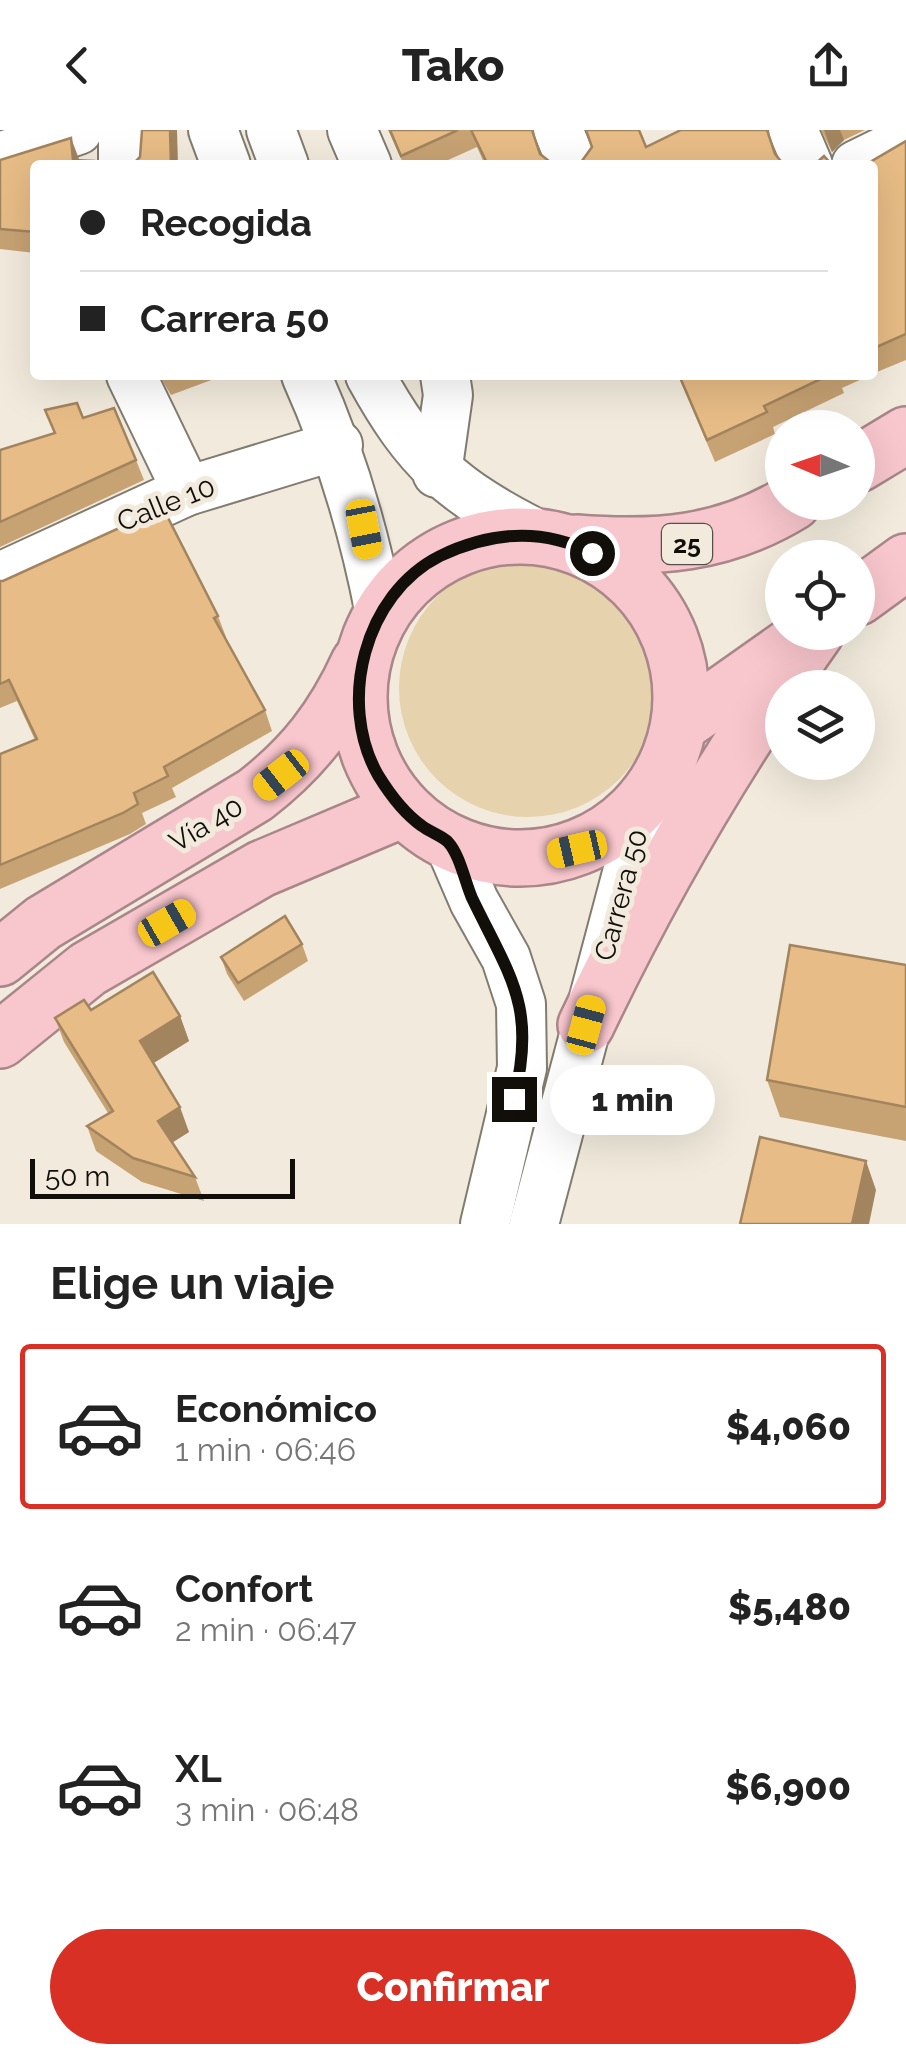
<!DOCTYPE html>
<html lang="es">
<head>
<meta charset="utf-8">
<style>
	:root { --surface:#fff; --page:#f2f2f2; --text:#222; --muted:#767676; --line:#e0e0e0; --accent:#d93025 }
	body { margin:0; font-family:Raleway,sans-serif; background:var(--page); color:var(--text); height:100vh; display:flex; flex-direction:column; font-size:38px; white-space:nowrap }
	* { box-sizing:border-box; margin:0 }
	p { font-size:32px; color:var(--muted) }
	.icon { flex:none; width:55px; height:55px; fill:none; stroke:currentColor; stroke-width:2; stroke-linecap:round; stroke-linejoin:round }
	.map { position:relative; height:1094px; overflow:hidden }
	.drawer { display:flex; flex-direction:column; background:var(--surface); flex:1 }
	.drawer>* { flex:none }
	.guide { position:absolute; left:30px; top:30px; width:848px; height:220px; border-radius:10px; box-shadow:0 10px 40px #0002; display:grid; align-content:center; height:220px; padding:0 50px; background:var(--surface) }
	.needle { width:65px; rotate:272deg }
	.controls { position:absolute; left:765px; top:280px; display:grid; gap:20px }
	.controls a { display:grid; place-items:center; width:110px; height:110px; border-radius:50%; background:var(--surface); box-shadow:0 10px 40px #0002; font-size:50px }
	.scale { position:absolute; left:30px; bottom:25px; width:265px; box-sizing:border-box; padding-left:10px; border:5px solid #120f0b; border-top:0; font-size:28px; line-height:35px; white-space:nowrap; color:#120f0b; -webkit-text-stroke:8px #f2ebdd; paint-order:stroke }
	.end { position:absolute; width:45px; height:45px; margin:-22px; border:12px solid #120f0b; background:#fff; box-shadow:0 0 0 5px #fff }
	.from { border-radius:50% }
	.bubble { position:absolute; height:70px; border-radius:35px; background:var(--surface); box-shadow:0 10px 40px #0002; font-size:32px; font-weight:800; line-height:70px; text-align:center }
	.car { position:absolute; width:30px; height:60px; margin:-30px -15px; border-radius:12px; box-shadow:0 0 8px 2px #0007; background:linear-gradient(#f5c518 24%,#345 0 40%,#f5c518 0 76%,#345 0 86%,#f5c518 0) }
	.guide b { display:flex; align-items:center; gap:35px; height:95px; font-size:38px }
	.guide b+b { border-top:2px solid var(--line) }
	.guide i { width:25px; height:25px; background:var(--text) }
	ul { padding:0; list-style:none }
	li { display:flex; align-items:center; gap:30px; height:165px; margin:0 20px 15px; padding:0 30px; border:5px solid transparent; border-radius:10px }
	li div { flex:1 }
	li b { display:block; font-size:38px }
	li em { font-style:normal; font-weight:800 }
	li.on { border-color:var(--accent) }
	li>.icon { width:90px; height:90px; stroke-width:1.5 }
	h2 { padding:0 50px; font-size:45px; line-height:120px }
	.action { display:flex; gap:20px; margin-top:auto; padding:20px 50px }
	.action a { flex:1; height:115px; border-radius:60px; background:var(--accent); color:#fff; font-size:40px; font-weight:800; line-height:115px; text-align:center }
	header { display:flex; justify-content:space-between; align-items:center; height:130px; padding:0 50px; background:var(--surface); font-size:45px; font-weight:800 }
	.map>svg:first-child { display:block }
	.green { fill:#e6d2ac }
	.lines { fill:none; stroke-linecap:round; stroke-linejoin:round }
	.minor-casing { stroke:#827c70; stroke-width:52 }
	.highway-casing { stroke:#a88689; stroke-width:60 }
	.minor { stroke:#fff; stroke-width:48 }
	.highway { stroke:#f8c6cd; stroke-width:55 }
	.wall { fill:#c7a273 }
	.shaded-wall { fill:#a2845e }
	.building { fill:#e7bc86; stroke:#a2845e; stroke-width:2.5 }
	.route { stroke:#120f0b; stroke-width:12 }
	.labels { text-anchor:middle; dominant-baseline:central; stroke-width:10; stroke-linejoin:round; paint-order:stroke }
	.shield { fill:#f2ebdd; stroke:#55514a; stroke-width:2.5 }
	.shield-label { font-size:25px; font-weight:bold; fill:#120f0b }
	.street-label { font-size:28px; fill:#120f0b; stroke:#f2ebdd }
</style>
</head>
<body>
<header><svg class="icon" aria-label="back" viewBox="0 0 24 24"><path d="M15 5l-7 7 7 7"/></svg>Tako<svg class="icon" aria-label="share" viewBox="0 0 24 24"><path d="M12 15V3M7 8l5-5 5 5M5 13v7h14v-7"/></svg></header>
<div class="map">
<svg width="906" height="1094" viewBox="0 0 906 1094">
	<rect width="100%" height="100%" fill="#f2ebdd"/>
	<circle class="green" cx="528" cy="558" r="129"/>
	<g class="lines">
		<g class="minor-casing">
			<g id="minor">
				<path d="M213 0 226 35"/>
				<path d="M271 0 284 35"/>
				<path d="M352 0 367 35"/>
				<path d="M558 0 573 35"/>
				<path d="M793 0 808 35"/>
				<path d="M0 27 78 0"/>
				<path d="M123 35V0"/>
				<path d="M856 35 895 16"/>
				<path d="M131 245 187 361"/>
				<path d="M306 245C341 323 364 400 380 484"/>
				<path d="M370 245C417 331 452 361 539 405"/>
				<path d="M437 343 448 265 445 245"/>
				<path d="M0 447 187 361 338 315"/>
				<path d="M449 713 474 771 506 828 521 874 522 938 485 1094"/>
				<path d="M534 1094 647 668"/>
			</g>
		</g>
		<g class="highway-casing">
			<g id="highway">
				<path d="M858 334 906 305"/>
				<circle cx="520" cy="567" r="161"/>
				<path d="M576 413C656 419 723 415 793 372"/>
				<path d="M858 467 906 432"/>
				<path d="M679 595 791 516"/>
				<path d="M0 828 43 793 255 665C303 628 334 588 359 533"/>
				<path d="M586 895C652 756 727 628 816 502"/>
				<path d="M0 910 88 839 261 739 403 679"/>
			</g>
		</g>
		<use href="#minor" class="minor"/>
		<use href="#highway" class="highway"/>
	</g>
	<g class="wall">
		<path d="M388 0H532L541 25 554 35H485L477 17 437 35H404Z"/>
		<path d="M821 0H865L844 10 832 22Z"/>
		<path d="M906 11V230L872 244V35Z"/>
		<path d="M0 30 35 35V123L0 119Z"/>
		<path d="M159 245H213L214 249 171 265Z"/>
		<path d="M678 245H871L842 258 844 263 773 297 775 304 715 332Z"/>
		<path d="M45 280 83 288 136 330 144 350 0 417V320L54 303Z"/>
		<path d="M0 451 218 486 226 507 224 508 265 580 272 601 172 658 176 667 142 683 146 694 130 704 0 759V624L35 610 17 571 0 578Z"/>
		<path d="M302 814 308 831 244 871 227 844 221 827Z"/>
		<path d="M906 835V1011L780 987 767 950Z"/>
		<path d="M91 880 180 886 189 911 153 933 189 1002 172 1012 195 1047 204 1071 142 1052 96 1021 87 996 108 983 64 912 55 888Z"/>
	</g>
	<g class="shaded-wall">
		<path d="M170 0H177L178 35H171Z"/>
		<path d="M824 0H840L844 10 832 22Z"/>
		<path d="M71 8 79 29V35L73 30Z"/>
		<path d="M180 886 189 911 149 936 140 911Z"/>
		<path d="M180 977 189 1002 167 1016 158 991Z"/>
		<path d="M866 1031 876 1060 869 1094H852Z"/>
	</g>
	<g class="building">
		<path d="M142 0H170L171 35H132L140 27Z"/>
		<path d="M390 0H458L401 26Z"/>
		<path d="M471 0H532L540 24 554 35H488Z"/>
		<path d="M586 0H639L646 17 681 0H767L775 24 784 35H579L592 17Z"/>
		<path d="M71 8 73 30 95 31 103 35H35V102L0 99V30Z"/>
		<path d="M906 11V204L872 219V35H865Z"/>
		<path d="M824 26 832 35H814Z"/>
		<path d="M679 245H829L764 276 767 282 707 310Z"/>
		<path d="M77 273 83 288 114 278 136 330 0 392V320L55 303 45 280Z"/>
		<path d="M163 378 218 486 214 488 265 580 164 637 168 646 134 663 138 674 123 683 0 735V624L37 609 9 550 0 554V451H3Z"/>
		<path d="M285 786 302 814 238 853 221 827Z"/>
		<path d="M790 815 906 835V977L767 950Z"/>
		<path d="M153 842 180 886 140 911 180 977 158 991 195 1047 133 1028 87 996 113 981 55 888 84 870 91 880Z"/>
		<path d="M760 1007 866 1031 852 1094H740Z"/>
	</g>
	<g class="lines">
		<path class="route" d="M514 969C537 876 510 847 472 768 465 752 460 725 448 712 442 706 430 702 422 696 405 684 389 663 378 645 337 573 364 464 440 426 490 402 541 397 592 423"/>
	</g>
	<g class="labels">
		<rect class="shield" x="662" y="394" width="50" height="40" rx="8"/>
		<g class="shield-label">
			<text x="687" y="414">25</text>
		</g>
		<g class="street-label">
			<text transform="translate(166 374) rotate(-22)">Calle 10</text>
			<text transform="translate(206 694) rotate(-31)">Vía 40</text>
			<text transform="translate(621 765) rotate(-75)">Carrera 50</text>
		</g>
	</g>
</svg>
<div class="controls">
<a><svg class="needle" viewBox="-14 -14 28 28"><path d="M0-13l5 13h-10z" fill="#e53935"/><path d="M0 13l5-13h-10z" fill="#767676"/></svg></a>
<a><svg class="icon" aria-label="locate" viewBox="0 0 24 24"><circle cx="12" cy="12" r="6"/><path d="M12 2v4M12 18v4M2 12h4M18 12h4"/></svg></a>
<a><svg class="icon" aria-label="layers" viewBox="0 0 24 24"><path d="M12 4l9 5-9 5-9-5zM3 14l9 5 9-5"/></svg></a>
</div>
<div class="scale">50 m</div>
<i class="end from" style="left:592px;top:423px"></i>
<i class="end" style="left:514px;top:969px"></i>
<div class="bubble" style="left:550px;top:935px;width:165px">1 min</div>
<i class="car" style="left:364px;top:399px;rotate:169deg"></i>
<i class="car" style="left:281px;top:645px;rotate:232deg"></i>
<i class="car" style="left:577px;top:719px;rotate:257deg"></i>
<i class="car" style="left:167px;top:793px;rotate:60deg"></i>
<i class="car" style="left:586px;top:895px;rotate:15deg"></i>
<div class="guide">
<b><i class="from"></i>Recogida</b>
<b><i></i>Carrera 50</b>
</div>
</div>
<section class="drawer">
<h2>Elige un viaje</h2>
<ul>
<li class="on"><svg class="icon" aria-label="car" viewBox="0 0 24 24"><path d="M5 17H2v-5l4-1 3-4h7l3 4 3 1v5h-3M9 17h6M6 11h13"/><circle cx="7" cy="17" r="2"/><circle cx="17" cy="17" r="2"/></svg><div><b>Económico</b><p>1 min · 06:46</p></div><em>$4,060</em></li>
<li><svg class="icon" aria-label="car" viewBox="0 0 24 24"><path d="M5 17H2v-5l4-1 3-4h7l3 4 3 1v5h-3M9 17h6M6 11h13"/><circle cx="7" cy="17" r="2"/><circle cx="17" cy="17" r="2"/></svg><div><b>Confort</b><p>2 min · 06:47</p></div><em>$5,480</em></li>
<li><svg class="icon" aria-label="car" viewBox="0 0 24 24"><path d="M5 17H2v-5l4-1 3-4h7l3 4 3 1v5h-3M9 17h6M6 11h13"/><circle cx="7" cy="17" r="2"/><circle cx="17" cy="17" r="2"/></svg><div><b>XL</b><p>3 min · 06:48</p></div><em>$6,900</em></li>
</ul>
<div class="action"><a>Confirmar</a></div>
</section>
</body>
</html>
